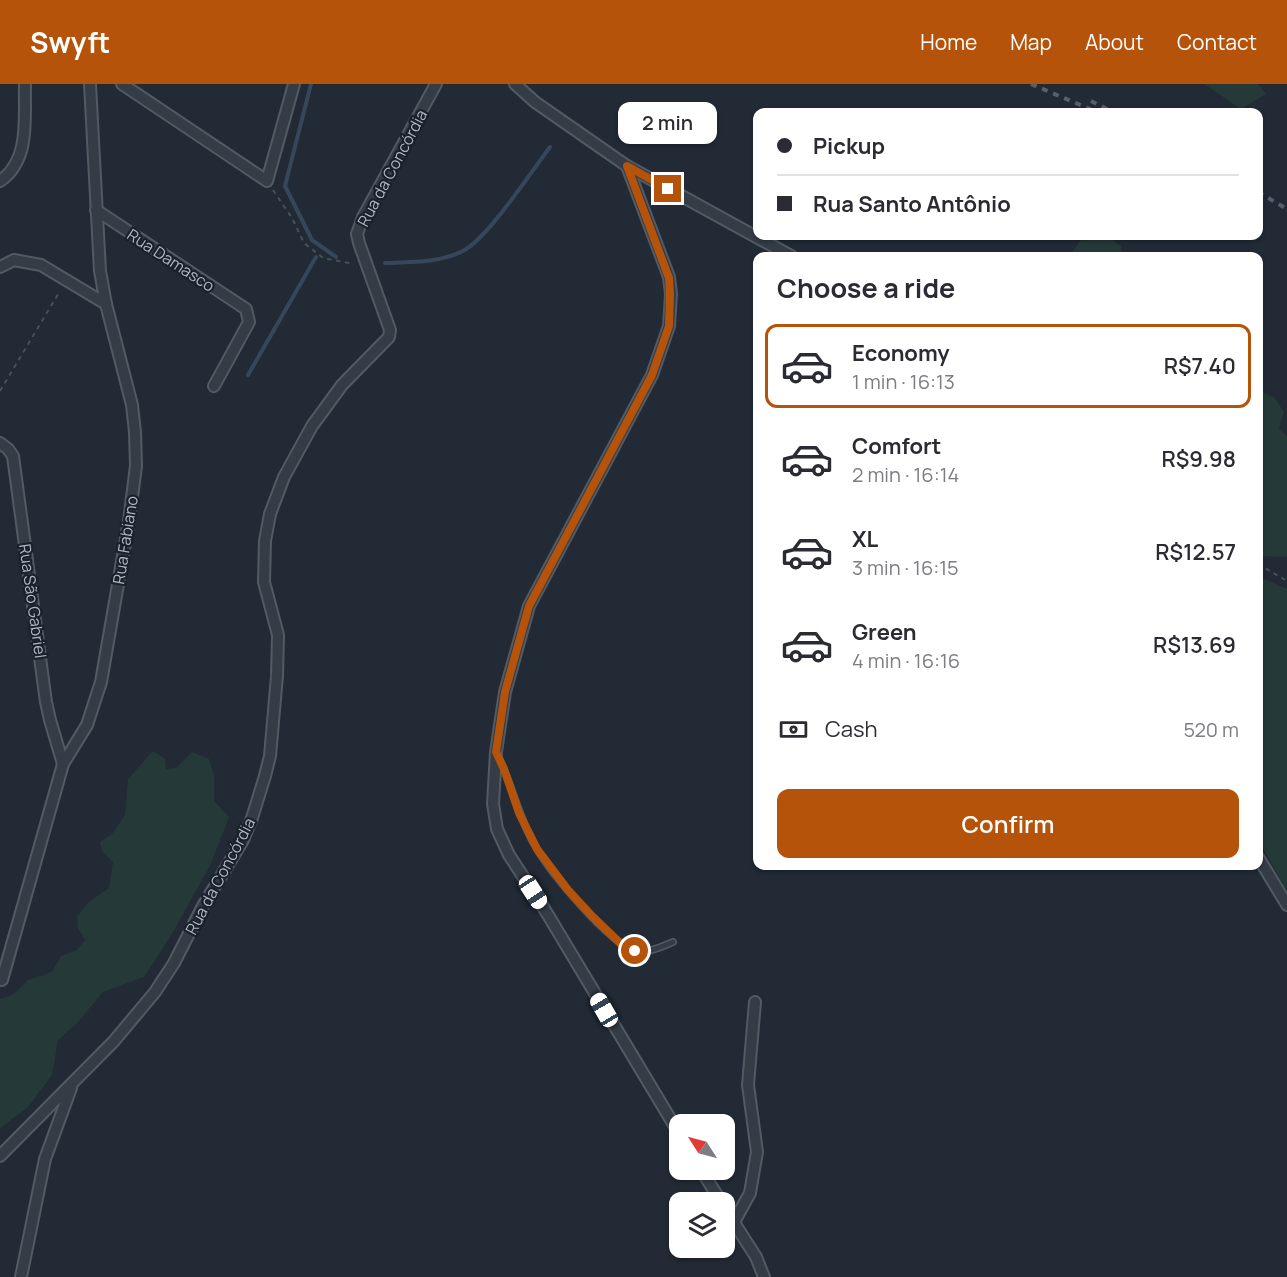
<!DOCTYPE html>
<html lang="en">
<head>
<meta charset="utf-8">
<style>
	:root { --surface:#fff; --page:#f7f7f7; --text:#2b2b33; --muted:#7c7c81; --line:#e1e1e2; --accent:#b45309 }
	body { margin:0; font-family:Manrope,sans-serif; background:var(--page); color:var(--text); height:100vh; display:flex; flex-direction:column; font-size:22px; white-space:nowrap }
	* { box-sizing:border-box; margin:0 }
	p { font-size:20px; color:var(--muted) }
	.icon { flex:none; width:33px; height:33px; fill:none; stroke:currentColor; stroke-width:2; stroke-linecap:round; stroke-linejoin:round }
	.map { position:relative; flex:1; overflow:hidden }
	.details { position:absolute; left:753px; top:168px; width:510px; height:618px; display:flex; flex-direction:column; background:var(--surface); border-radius:12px; box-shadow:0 2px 4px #0004 }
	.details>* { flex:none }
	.hud { position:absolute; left:753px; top:24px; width:510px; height:132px; border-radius:12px; box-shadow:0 2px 4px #0004; display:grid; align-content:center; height:132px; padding:0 24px; background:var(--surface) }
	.needle { width:39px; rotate:306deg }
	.fabs { position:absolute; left:669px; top:1030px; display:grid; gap:12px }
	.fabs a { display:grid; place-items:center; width:66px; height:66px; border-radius:12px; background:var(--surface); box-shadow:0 2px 4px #0004; font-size:30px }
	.end { position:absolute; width:27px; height:27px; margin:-14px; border:8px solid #b45309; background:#fff; box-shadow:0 0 0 3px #fff }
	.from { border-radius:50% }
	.bubble { position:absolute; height:42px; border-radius:12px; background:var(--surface); box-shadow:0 2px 4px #0004; font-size:20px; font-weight:600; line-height:42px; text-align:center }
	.car { position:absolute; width:18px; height:36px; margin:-18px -9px; border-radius:8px; box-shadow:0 0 4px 2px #0007; background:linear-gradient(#fff 24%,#345 0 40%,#fff 0 76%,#345 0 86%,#fff 0) }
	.hud b { display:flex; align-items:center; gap:21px; height:57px; font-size:22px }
	.hud b+b { border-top:2px solid var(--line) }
	.hud i { width:15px; height:15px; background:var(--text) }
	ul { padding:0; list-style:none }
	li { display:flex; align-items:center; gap:18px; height:84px; margin:0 12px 9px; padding:0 12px; border:3px solid transparent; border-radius:12px }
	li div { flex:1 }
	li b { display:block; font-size:22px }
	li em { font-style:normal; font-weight:600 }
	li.current { border-color:var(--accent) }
	li>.icon { width:54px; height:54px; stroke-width:1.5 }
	h2 { padding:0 24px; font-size:27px; line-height:72px }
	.pay { display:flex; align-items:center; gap:15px; height:66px; padding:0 24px; font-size:22px }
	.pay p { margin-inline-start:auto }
	.action { display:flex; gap:12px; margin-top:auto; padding:12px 24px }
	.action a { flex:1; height:69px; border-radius:12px; background:var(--accent); color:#fff; font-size:24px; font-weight:600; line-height:69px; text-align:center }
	header { display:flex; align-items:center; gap:36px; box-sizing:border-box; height:84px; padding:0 30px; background:var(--accent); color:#fff }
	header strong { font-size:28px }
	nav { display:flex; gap:33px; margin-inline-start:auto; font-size:21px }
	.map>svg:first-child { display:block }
	.green { fill:#263939 }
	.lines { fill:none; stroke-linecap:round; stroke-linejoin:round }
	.stream { stroke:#36475c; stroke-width:4 }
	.service-casing { stroke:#525a64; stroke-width:8 }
	.minor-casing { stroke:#525a64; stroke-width:14 }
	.path { stroke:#425456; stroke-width:2; stroke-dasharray:4.5 4.5; stroke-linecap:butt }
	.service { stroke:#343c46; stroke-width:5 }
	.minor { stroke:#343c46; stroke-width:10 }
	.rail { stroke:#56606d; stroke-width:4; stroke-dasharray:6 6; stroke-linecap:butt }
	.route { stroke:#b45309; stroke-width:8 }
	.labels { text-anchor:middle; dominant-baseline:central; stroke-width:4.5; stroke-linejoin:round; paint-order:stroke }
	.street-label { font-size:16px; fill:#afb7c3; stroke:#1a212b }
</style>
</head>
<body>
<header>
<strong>Swyft</strong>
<nav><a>Home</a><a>Map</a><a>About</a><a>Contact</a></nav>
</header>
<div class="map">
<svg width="1287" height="1193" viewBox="0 0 1287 1193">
	<rect width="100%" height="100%" fill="#212a35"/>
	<g class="green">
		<path d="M1204 0H1258L1266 10 1241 25Z"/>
		<path d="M1088 152H1107L1121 162 1122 172H1069L1081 156Z"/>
		<path d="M1259 307 1275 314 1284 328 1279 344 1287 353V473L1259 472Z"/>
		<path d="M1262 494 1287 505V807L1259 757 1258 495Z"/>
		<path d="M153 667 165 675 166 685 176 684 192 668 209 675 214 692V717L229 733 210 782 170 853 144 893 103 908 77 939 58 956 52 991 27 1024 0 1044V915L14 910 28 896 52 888 61 872 77 866 85 856 78 844 77 832 90 817 109 804 113 778 102 767 100 758 113 749 125 731 128 695Z"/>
	</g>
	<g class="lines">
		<g class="stream">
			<path d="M311 0 285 102 312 156 336 173"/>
			<path d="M385 179C411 178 439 179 463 167 488 154 531 88 550 63"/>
			<path d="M248 291 316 173"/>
		</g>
		<g class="service-casing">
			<path id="service" d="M498 672C513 702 519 736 537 765 551 789 608 858 634 866 647 870 661 863 673 858"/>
		</g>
		<g class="minor-casing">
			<g id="minor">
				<path d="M122 0 267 97 294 0"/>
				<path d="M515 0 535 18 627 82 791 172"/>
				<path d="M627 82 669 193 671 210 669 242 652 291 529 522 505 608 496 668 493 720 497 745 509 771 545 826 680 1051"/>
				<path d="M0 97C31 76 24 33 25 0"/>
				<path d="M96 126 246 225 249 238 214 302"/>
				<path d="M0 183 14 176 41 181 106 220"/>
				<path d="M0 359 8 365 13 372 46 618 50 636 63 680"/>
				<path d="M1258 773 1287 821"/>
				<path d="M2 896 63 680 87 641 101 598 129 437 136 382 135 348 132 321 106 220 100 187 90 0"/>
				<path d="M0 1072 114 957 155 908 174 879 203 822 243 756 252 734 265 692 270 672 277 592 278 551 264 498 265 457 270 430 284 393 312 342 342 301 389 253 390 246 359 159 357 150 363 133 436 0"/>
				<path d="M701 1086 722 1119"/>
				<path d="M724 1123 756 1173 764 1193"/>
				<path d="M734 1138 750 1109 757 1068 748 1001 755 918"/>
				<path d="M21 1193 45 1075 71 1004"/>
			</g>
		</g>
		<g class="path">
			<path d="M273 106 292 134 304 159 323 174 354 180"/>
			<path d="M0 307 60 207"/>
			<path d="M1258 480 1287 497"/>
		</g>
		<use href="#service" class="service"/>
		<use href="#minor" class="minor"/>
		<g class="rail">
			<path d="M1031 0 1097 28"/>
			<path d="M1091 17 1113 28"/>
			<path d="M1258 108 1287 125"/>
		</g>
	</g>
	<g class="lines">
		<path class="route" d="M635 867 621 860 592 832 568 806 537 765 519 729 504 685 496 668 505 608 529 522 652 291 669 242 670 210 669 194 627 82 668 105"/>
	</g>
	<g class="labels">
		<g class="street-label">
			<text transform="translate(392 84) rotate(-62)">Rua da Concórdia</text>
			<text transform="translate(171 176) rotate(33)">Rua Damasco</text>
			<text transform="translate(125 456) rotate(-81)">Rua Fabiano</text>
			<text transform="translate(33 517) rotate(82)">Rua São Gabriel</text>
			<text transform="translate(220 792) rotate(-62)">Rua da Concórdia</text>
		</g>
	</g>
</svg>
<div class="fabs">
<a><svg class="needle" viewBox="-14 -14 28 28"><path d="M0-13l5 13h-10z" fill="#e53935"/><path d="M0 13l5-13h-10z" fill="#7c7c81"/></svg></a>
<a><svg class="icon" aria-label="layers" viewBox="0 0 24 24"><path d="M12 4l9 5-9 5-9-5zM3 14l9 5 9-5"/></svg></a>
</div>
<i class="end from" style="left:635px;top:867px"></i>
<i class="end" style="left:668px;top:105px"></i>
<div class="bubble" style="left:618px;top:18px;width:99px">2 min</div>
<i class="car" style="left:533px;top:808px;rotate:147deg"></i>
<i class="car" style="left:604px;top:926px;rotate:330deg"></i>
<div class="hud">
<b><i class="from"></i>Pickup</b>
<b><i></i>Rua Santo Antônio</b>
</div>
<section class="details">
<h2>Choose a ride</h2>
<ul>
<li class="current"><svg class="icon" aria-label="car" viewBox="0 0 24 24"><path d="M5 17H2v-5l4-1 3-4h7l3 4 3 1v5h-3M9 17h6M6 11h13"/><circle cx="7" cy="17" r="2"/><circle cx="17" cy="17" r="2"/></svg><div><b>Economy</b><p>1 min · 16:13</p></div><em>R$7.40</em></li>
<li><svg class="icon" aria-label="car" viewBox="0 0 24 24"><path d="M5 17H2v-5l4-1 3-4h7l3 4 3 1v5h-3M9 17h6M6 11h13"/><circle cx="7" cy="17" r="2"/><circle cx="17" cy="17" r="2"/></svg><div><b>Comfort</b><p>2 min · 16:14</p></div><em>R$9.98</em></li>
<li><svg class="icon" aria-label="car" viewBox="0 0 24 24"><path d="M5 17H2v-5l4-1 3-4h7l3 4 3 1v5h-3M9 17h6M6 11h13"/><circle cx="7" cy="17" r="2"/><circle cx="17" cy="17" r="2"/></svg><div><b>XL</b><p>3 min · 16:15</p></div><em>R$12.57</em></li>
<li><svg class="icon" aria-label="car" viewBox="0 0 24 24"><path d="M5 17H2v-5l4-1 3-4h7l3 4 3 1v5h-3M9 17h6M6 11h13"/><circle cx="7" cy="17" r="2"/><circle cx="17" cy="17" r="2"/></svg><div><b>Green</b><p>4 min · 16:16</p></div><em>R$13.69</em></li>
</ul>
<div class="pay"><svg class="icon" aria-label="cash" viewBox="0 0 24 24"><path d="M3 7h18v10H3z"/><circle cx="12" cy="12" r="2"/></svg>Cash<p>520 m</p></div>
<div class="action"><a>Confirm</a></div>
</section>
</div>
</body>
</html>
